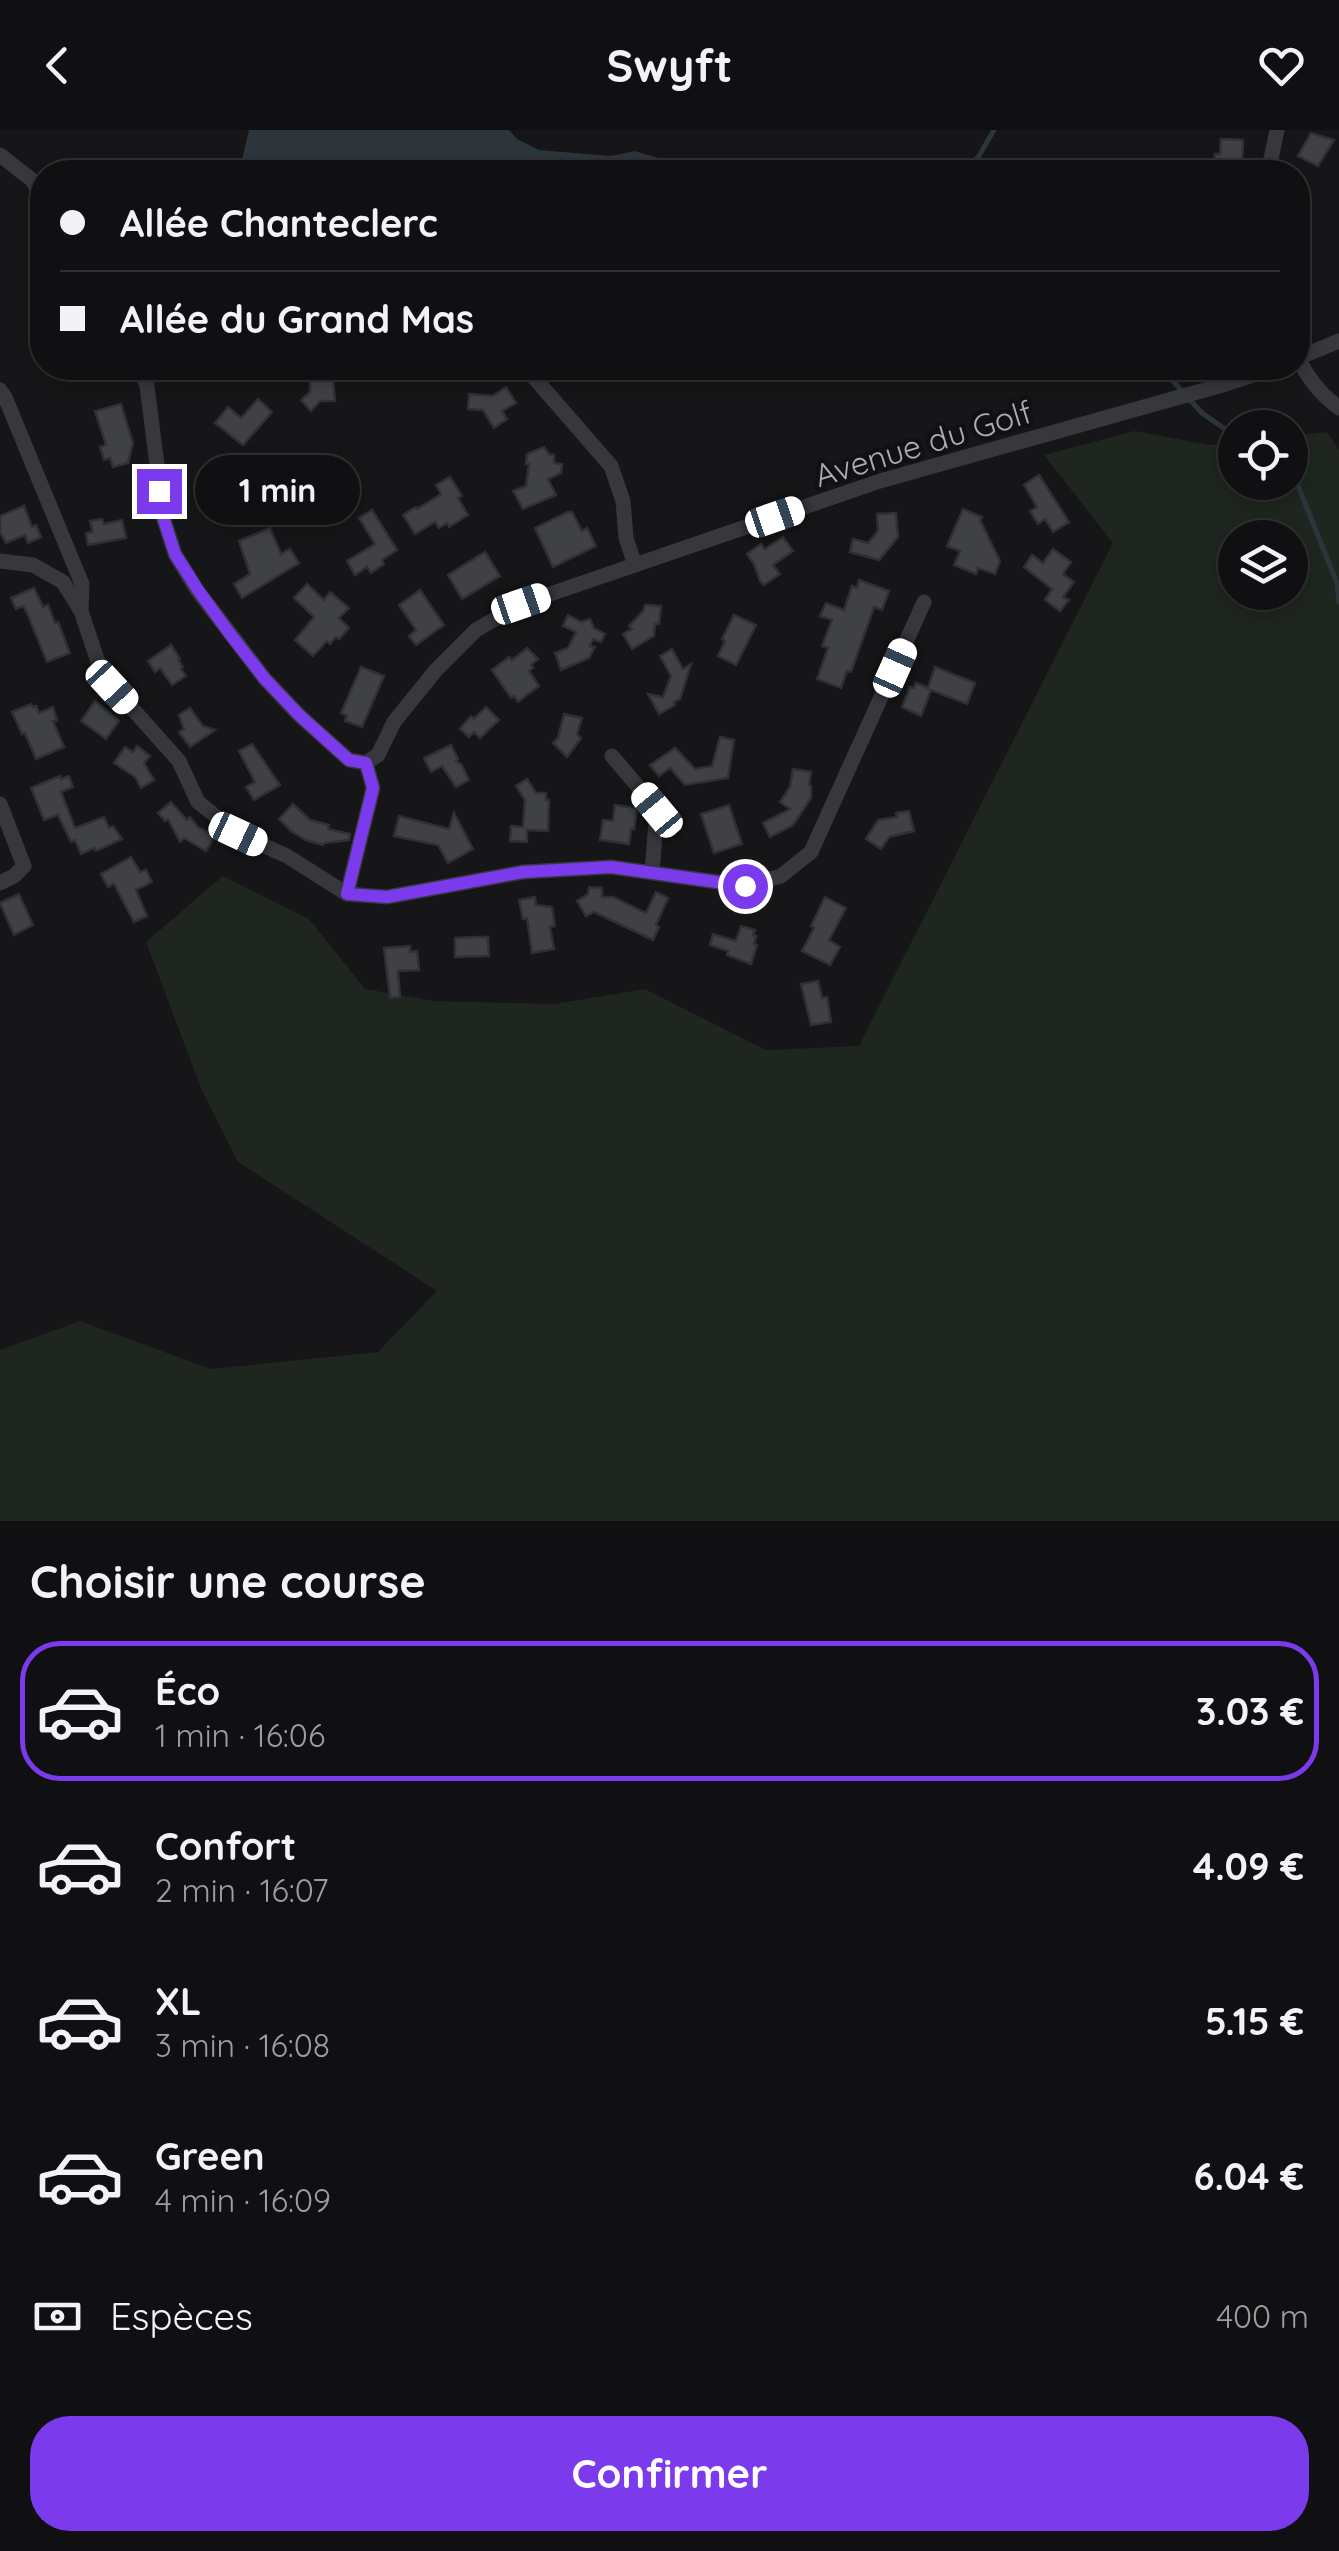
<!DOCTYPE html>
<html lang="fr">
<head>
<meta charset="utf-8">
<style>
	:root { --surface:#101012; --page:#19191b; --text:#f1f3f6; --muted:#9c9d9f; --line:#303032; --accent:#7c3aed }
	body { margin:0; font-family:Quicksand,sans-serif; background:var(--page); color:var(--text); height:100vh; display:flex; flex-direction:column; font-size:38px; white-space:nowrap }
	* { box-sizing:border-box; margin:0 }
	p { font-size:32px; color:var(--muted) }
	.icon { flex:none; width:55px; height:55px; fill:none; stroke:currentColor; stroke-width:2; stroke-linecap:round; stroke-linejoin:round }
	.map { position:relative; height:1391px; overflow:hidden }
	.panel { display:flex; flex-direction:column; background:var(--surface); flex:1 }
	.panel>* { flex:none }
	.hud { position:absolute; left:30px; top:30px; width:1280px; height:220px; border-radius:40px; box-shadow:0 5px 15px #0003,0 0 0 2px var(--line); display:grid; align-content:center; height:220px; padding:0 30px; background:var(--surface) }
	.tools { position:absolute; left:1218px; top:280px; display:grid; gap:20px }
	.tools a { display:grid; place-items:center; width:90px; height:90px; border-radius:50%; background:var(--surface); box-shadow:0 5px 15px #0003,0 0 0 2px var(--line); font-size:50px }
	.end { position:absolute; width:45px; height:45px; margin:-22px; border:12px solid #7c3aed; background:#fff; box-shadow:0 0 0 5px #fff }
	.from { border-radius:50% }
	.bubble { position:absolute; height:70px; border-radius:35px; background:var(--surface); box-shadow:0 5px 15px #0003,0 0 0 2px var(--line); font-size:32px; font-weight:800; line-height:70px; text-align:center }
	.car { position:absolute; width:30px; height:60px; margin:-30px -15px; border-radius:12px; box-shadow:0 0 8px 2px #0007; background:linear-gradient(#fff 24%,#345 0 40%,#fff 0 76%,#345 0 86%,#fff 0) }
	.hud b { display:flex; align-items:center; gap:35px; height:95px; font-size:38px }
	.hud b+b { border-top:2px solid var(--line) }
	.hud i { width:25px; height:25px; background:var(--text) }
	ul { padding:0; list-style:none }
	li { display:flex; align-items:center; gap:30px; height:140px; margin:0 20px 15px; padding:0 10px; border:5px solid transparent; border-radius:40px }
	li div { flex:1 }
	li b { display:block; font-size:38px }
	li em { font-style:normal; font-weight:800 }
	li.current { border-color:var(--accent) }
	li>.icon { width:90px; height:90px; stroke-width:1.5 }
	h2 { padding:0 30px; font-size:45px; line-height:120px }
	.pay { display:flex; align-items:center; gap:25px; height:110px; padding:0 30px; font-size:38px }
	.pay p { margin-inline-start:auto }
	.primary-button { display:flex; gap:20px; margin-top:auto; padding:20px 30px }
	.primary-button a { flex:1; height:115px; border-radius:40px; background:var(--accent); color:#fff; font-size:40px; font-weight:800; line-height:115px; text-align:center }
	header { display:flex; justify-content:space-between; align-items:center; height:130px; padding:0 30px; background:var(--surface); font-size:45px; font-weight:800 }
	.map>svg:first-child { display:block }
	.green { fill:#1e261f; fill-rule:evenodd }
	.water { fill:#2c353c }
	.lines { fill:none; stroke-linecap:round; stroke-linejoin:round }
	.stream { stroke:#2c353c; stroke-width:5 }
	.building { fill:#404145; stroke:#303034; stroke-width:2.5 }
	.minor { stroke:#37383d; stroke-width:15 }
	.route { stroke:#7c3aed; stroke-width:12 }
	.labels { text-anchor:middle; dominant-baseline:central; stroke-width:9; stroke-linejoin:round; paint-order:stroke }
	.street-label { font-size:32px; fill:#a8adb8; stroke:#111113 }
</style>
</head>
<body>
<header><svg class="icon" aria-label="back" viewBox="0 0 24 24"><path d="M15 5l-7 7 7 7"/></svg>Swyft<svg class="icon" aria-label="heart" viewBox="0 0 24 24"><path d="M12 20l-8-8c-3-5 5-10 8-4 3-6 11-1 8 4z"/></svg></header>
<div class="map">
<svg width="1339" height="1391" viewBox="0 0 1339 1391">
	<rect width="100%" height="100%" fill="#161618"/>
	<path class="green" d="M1135 301 1209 315 1235 312V352H1290V306L1327 302 1339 320V1391H0V1220L80 1191 211 1239 378 1222 437 1161 238 1032 201 958 146 812 223 746 309 789 365 859 434 871 554 874 645 859 766 920 859 916 1113 413 1044 325ZM1235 408H1290V462H1235Z"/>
	<path class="water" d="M249 0H509L517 9 539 20 611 26 635 21 665 30 690 32 715 42H239Z"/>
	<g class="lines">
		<g class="stream">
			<path d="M964 42 979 26 994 0"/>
			<path d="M1161 238 1202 283 1235 306"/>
			<path d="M1290 343 1294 346 1337 453 1339 472"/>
		</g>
	</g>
	<g class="building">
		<path d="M1311 3 1334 10 1318 36 1298 26Z"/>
		<path d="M1221 9 1243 10 1242 42H1226V37L1214 38 1215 24H1220Z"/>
		<path d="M304 238H332L335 271H320L311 281 301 270 310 262V249Z"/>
		<path d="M506 257 516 273 502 281 507 289 494 298 483 280 468 279 469 264 493 266Z"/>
		<path d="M258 269 272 282 243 315 215 293 228 277 241 288Z"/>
		<path d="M121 274 133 313 128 333 113 337 110 328 104 330 100 317 106 315 95 281Z"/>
		<path d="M544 317 549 324 554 325V333L562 334 561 343 548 349 556 365 523 379 513 361 526 356 529 334H526L527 324Z"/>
		<path d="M241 344 248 365 240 368 243 377 232 382 233 386 224 389 214 380 212 381 203 351 215 346 217 352Z"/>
		<path d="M1039 345 1069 392 1053 402 1045 389 1038 394 1030 381 1037 377 1024 355Z"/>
		<path d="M450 347 462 366 458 368 468 385 449 397 447 393 439 398 435 392 415 404 403 385 416 377 417 379 441 364 436 355Z"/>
		<path d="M24 376 32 397 36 395 41 407 28 413 25 405 6 413 0 402V386Z"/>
		<path d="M963 379 982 387 980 390 1000 431 995 444 978 438 976 444 954 435 960 421 947 416Z"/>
		<path d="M372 380 397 420 382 430 384 434 371 443 367 437 355 445 347 431 375 414 359 388Z"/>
		<path d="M568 382H572L582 401 587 398 596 416 553 437 535 398Z"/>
		<path d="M896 383 898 407 879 430 850 422 853 409 868 413 878 401 877 384Z"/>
		<path d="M102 389 104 394 122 390 126 408 88 415 86 403 93 402 90 391Z"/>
		<path d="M270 398 281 424 290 419 299 433 242 468 234 454 250 444 239 411Z"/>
		<path d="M783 407 793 421 773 435 780 444 764 455 760 451 754 434 747 424 761 414 765 419Z"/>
		<path d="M1053 419 1071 432 1063 444 1074 452 1063 467 1069 470 1060 481 1045 470 1052 459 1024 437 1032 425 1043 433Z"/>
		<path d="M485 422 500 446 462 469 448 445Z"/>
		<path d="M859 450 889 461 882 480 874 477 851 542 847 541 841 558 817 549 828 518 822 516 832 490 820 486 826 473 844 480 852 456 857 458Z"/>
		<path d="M307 454 324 470 330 462 349 478 339 488 349 498 339 509 336 507 330 514 327 511 313 526 295 510 314 487 294 468Z"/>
		<path d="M34 458 43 477 48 475 55 493 58 492 70 523 47 532 28 485 23 476 16 479 11 468Z"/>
		<path d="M420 460 444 495 416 515 409 506 416 500 399 475Z"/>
		<path d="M645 475 661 476 659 494H655L654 506 632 519 623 504 632 499 629 496 644 480Z"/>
		<path d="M568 485 581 492 590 489 594 498 605 504 601 512 593 509 590 516 595 517 589 528 561 540 555 523 568 518 576 502 563 496Z"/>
		<path d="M734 485 756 495 736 535 718 526 725 511 722 509Z"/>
		<path d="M171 515 180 529 178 530 183 537 181 539 186 546 172 555 160 538 155 542 148 531Z"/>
		<path d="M527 518 538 529 531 535 533 538 529 541 539 556 518 572 514 566 511 568 492 540 509 527 512 530Z"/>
		<path d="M672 519 683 539 691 534 680 569 674 572 675 575 659 584 648 564 663 567 671 546 660 526Z"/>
		<path d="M361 537 384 546 362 597 345 591 347 586 341 583Z"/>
		<path d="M935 537 975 553 967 574 931 560 921 586 902 577 910 557 914 558 916 553 928 558Z"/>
		<path d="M95 571 119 591 106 609 81 591Z"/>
		<path d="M31 574 33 577 36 576 39 583 53 577 57 590 53 591 64 617 36 629 25 603 22 604 12 582Z"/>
		<path d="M486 577 499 590 480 608 474 602 469 607 460 599 471 586 474 589Z"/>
		<path d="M190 578 203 596 215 600 190 617 179 602 184 599 179 585Z"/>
		<path d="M564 584 582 588 577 604 581 608 567 627 553 613 558 608Z"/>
		<path d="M720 607 734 610 728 648 685 655 670 638 659 646 650 635 675 618 695 639 712 636Z"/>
		<path d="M252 614 280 655 254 670 246 657 255 652 239 621Z"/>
		<path d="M451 615 458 629 456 631 461 634 469 650 456 657 442 636 431 642 424 628Z"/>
		<path d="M137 616 150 626 144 633 154 650 141 658 135 647 114 633 125 617 133 622Z"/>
		<path d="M793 639 811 642 809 655 811 656V668L793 695 770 707 763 693 790 679 780 672 790 657Z"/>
		<path d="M60 646 61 649 69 646 73 657 61 662 75 698 104 687 109 698 113 696 122 709 96 721 94 718 81 724 75 710 71 712 58 685 44 690 31 658Z"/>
		<path d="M527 649 536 663H546V670H549L548 701 527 700V712L510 711 511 696 523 697 525 670 516 656Z"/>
		<path d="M171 672 187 690 190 687 198 697 215 706 206 721 184 708 180 712 168 689 165 691 158 683Z"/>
		<path d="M293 674 310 690 329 695 328 699 350 704 349 710 324 713 323 715 306 710 291 701 279 689Z"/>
		<path d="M615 675 637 678 634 699H631L629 714 600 710 603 690 613 691Z"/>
		<path d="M729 675 742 714 714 723 701 684Z"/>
		<path d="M909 681 914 701 889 707 881 719 866 709 878 690 897 687 896 683Z"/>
		<path d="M454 683 473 719 448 733 438 715 394 706 399 686 449 699Z"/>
		<path d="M131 727 140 742 146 740 152 752 136 760 147 786 134 792 114 754 108 757 101 744Z"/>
		<path d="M589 757 602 758V767H613L646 783 656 762 668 768 656 795 659 797 653 810 594 782 586 786 577 771 588 764Z"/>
		<path d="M19 764 33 795 14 805 0 773Z"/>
		<path d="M535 767 536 775 552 777 555 796 550 797 554 819 532 823 527 788 523 789 519 770Z"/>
		<path d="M825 767 846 778 829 810 840 817 830 835 802 821 814 798 811 796Z"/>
		<path d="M741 796 755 800 753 805 756 806 754 814 757 815 751 834 727 825 728 821 710 815 713 804 736 811Z"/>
		<path d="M477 807H488L489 826 455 827V808Z"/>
		<path d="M410 816V822L417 821 419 840 398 841 400 867 390 868 384 818Z"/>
		<path d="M818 851 822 868 827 867 831 892 811 895 801 854Z"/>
	</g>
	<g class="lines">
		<g class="minor">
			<path d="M0 25 32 50 42 66"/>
			<path d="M1264 42 1271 29 1277 0"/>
			<path d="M1298 228C1308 249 1320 264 1339 278"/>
			<path d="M1298 228 1339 211"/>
			<path d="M140 238 147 256 164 390 175 424 197 460 265 549 299 585 349 630 366 633"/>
			<path d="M531 244 611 336 623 371 626 408 635 435"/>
			<path d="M0 260 5 267 82 454 81 481"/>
			<path d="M0 431 33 435 63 452 81 481 97 529 113 557 179 631 198 672 238 704 287 726 347 764 387 767 523 742 611 737 745 756 781 746 811 722 924 472"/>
			<path d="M612 626 657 679 652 743"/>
			<path d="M366 633 378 625 394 592 436 540 476 500 521 474 880 351 1226 254 1274 238"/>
			<path d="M0 674 24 736 14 746 0 753"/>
			<path d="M347 764 373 658 366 633"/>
		</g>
	</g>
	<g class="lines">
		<path class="route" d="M159 361 164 390 175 424 198 460 230 504 265 549 299 585 349 630 366 633 373 658 347 764 387 767 523 742 611 737 745 756"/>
	</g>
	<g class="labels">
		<g class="street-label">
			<text transform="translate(923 313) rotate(-17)">Avenue du Golf</text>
		</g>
	</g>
</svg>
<div class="tools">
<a><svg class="icon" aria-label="locate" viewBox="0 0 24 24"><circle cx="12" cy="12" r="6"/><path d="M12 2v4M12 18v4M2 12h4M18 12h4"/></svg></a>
<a><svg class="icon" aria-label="layers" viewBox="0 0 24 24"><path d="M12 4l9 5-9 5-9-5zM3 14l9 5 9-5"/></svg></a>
</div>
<i class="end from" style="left:745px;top:756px"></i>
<i class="end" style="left:159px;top:361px"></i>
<div class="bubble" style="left:195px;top:325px;width:165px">1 min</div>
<i class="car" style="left:775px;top:387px;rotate:71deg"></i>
<i class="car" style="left:521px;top:474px;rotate:71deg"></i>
<i class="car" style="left:895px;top:538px;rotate:24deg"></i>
<i class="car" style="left:112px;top:557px;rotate:137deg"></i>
<i class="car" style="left:657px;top:680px;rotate:320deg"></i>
<i class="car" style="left:238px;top:704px;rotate:115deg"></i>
<div class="hud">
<b><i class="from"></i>Allée Chanteclerc</b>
<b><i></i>Allée du Grand Mas</b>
</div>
</div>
<section class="panel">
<h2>Choisir une course</h2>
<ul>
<li class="current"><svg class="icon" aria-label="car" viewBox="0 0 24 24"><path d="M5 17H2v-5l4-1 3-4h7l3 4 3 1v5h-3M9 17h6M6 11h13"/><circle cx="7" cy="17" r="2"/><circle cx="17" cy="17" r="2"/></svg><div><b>Éco</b><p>1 min · 16:06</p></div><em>3.03 €</em></li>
<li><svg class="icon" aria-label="car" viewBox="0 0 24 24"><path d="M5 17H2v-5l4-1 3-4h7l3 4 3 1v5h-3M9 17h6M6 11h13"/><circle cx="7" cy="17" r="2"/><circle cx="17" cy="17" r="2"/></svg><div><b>Confort</b><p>2 min · 16:07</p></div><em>4.09 €</em></li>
<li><svg class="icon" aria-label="car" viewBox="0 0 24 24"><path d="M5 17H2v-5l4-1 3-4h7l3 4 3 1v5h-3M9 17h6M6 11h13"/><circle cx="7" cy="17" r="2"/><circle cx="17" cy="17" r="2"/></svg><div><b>XL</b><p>3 min · 16:08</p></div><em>5.15 €</em></li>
<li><svg class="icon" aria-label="car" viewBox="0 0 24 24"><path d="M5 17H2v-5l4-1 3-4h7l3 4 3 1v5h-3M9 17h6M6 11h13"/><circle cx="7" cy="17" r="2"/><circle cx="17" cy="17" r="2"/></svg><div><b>Green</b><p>4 min · 16:09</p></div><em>6.04 €</em></li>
</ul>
<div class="pay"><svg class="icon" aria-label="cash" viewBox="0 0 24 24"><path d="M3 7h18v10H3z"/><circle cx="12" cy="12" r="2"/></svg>Espèces<p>400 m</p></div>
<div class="primary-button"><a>Confirmer</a></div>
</section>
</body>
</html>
